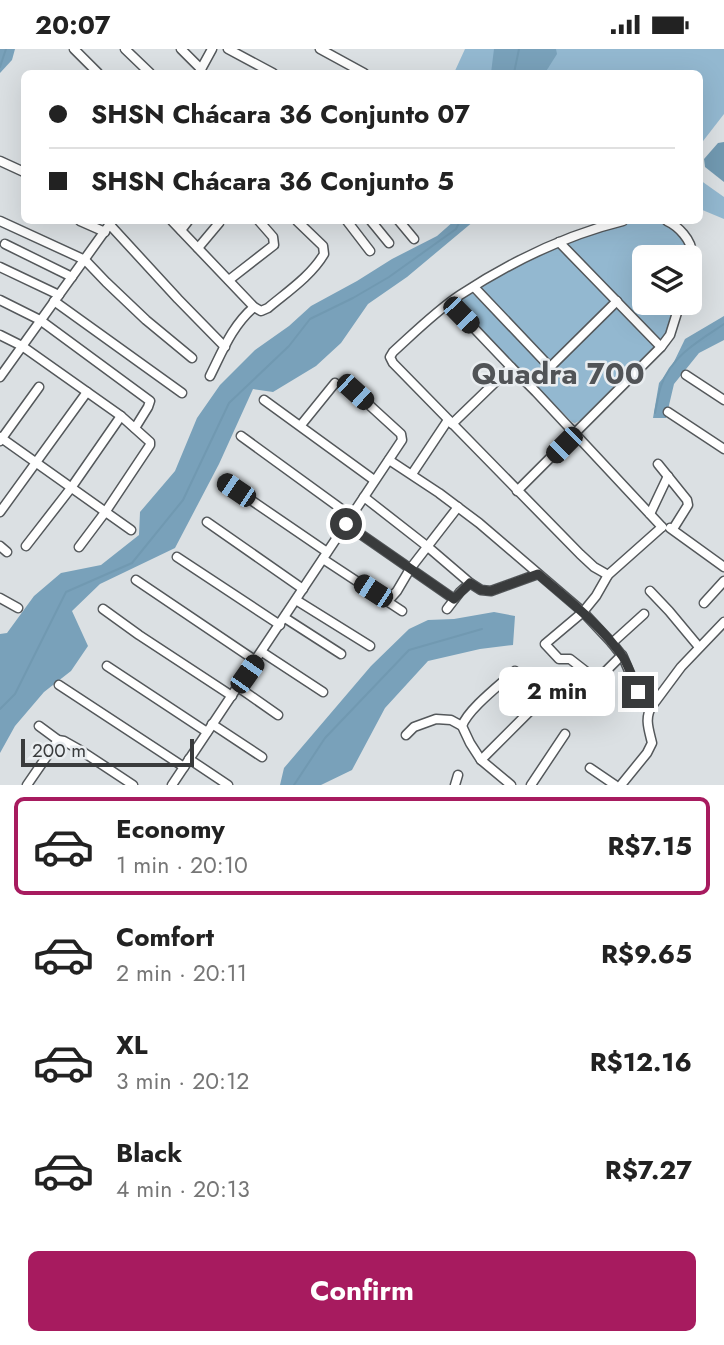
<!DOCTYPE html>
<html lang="en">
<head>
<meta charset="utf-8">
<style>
	:root { --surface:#fff; --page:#f6f6f6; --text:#222; --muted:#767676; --line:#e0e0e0; --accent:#a71b5f }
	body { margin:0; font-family:Jost,sans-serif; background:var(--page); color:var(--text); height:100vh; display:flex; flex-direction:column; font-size:26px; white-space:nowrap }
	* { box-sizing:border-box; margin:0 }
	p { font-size:23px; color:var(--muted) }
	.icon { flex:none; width:38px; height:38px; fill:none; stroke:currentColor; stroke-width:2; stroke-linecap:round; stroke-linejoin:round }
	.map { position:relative; height:736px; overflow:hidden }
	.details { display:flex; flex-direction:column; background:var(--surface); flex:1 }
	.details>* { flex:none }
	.guide { position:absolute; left:21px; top:21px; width:682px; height:154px; border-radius:10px; box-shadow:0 7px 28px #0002; display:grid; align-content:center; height:154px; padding:0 28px; background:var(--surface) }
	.fabs { position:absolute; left:632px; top:196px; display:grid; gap:14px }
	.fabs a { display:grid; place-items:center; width:70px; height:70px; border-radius:10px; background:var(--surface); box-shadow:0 7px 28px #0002; font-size:35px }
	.scale { position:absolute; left:21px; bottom:18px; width:173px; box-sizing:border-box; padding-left:7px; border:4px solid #393b3c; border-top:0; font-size:19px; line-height:24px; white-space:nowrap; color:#393b3c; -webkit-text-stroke:5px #e9edf0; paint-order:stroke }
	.end { position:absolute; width:32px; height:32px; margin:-16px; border:9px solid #393b3c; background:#fff; box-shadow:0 0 0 4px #fff }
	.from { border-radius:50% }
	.bubble { position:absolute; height:49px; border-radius:10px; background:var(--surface); box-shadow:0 7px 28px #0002; font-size:23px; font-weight:700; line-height:49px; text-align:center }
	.car { position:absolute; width:21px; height:42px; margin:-21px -10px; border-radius:9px; box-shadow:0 0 5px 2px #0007; background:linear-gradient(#222 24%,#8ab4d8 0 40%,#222 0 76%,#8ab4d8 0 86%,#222 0) }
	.guide b { display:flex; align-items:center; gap:24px; height:66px; font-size:26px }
	.guide b+b { border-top:2px solid var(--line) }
	.guide i { width:18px; height:18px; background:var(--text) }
	ul { padding:12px 0 0; list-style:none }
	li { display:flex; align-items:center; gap:21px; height:98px; margin:0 14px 10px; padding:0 14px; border:4px solid transparent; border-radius:10px }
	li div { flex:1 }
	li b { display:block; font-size:26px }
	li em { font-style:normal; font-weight:700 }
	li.current { border-color:var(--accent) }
	li>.icon { width:63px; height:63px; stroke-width:1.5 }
	.action { display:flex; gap:14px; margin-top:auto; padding:14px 28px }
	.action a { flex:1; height:80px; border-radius:10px; background:var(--accent); color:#fff; font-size:28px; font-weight:700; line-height:80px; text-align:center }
	.status { display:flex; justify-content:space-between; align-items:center; height:49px; padding:0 35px; background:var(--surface); direction:ltr }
	.status svg { height:19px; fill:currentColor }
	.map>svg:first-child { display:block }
	.green { fill:#93b8d0 }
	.forest { fill:#79a1ba }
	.water { fill:#7199b1 }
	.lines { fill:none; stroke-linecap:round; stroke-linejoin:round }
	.stream { stroke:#7199b1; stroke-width:2 }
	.minor-casing { stroke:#54585b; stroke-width:11 }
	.minor { stroke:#fff; stroke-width:8 }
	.route { stroke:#393b3c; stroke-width:9 }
	.labels { text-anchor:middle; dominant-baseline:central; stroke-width:5; stroke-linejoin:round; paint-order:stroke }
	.neighbourhood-label { font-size:30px; font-weight:bold; fill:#515457; stroke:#e9edf0 }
</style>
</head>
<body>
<div class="status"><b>20:07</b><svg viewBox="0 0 49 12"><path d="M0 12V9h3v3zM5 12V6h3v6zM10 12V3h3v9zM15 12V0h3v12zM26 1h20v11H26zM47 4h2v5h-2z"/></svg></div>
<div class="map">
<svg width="724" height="736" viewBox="0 0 724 736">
	<rect width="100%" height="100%" fill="#dbe0e3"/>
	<g class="green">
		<path d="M465 0H724V65L700 96V24H454Z"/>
		<path d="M700 131 724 148V170L700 160Z"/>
		<path d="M626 172H657L667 174 683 189 687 201V208H644V254H675L665 288 659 292 567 198 569 191Z"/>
		<path d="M557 197 561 199 605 245 609 251V255L553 310 548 311 486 247 481 239 488 233Z"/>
		<path d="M470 244 473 245 482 254 541 314V320L533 327 528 328 459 258 462 250Z"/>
		<path d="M615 259 623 264 653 294 655 299 583 370 575 374 572 373 538 339 539 330Z"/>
	</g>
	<g class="forest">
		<path d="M0 0H15L12 11 0 24Z"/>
		<path d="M494 0H556L557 5 545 24H491Z"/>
		<path d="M454 172H474L407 228 368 255 341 294 316 317 273 343 253 340 219 415 175 499 100 535 72 562 88 597 71 622 44 643 15 677 0 704V585L7 584 34 547 61 524 101 516 139 486 140 463 175 422 197 369 220 336 255 301 289 277 311 257 357 232 392 210 437 187Z"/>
		<path d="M724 267V291L699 304 674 335 666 369H653L659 334 671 319 685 290Z"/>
		<path d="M494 563 515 567 513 596 480 600 428 612 385 659 352 721 321 736H280L284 719 371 617 409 580 428 571 454 570Z"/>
	</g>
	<path class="water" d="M724 93V133L705 118 704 110 718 94Z"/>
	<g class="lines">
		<g class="stream">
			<path d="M0 18 6 0"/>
			<path d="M514 24 519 0"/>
			<path d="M655 364C657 355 658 346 661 337 671 307 700 291 724 275"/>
			<path d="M0 660 15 645 66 543 132 514 183 451 229 354 289 297 310 270 353 249 389 228 456 180 460 172"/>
			<path d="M294 736 325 689 409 601 482 580"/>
		</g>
		<g class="minor-casing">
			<g id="minor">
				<path d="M74 0 98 24"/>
				<path d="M125 0 150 24"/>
				<path d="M181 0 201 20"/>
				<path d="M228 0 273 24"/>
				<path d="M320 0 364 24"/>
				<path d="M200 22 212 0"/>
				<path d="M0 112 24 123"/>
				<path d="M0 172 85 211 106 233 146 271 192 309"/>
				<path d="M80 172 105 183"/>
				<path d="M172 172 254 258 261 262 268 259C287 243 311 227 324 205L323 197 297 172"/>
				<path d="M347 172 370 202"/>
				<path d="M371 172 389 194"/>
				<path d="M399 172 414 190"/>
				<path d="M667 172C678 177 692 191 692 205 693 209 691 213 690 217"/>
				<path d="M110 176 178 250 225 298"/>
				<path d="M181 181 188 172"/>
				<path d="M559 193 661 298"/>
				<path d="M5 195 72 228"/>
				<path d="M198 199 219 174"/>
				<path d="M0 218 59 246"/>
				<path d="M229 231 274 196 273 188 259 172"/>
				<path d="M474 238 549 317"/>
				<path d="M0 251 40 271 150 352 148 358 135 379"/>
				<path d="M54 252 182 344"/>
				<path d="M450 254 511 318 536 343 662 478"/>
				<path d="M0 286 22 297 121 367 150 393V396L106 462 79 498"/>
				<path d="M686 326 724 351"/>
				<path d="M210 327C223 301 232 277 254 258"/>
				<path d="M0 328 112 172"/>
				<path d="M531 337 617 252"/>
				<path d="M264 351 374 431"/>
				<path d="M668 363 724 400"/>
				<path d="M452 375 511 318"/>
				<path d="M301 376 335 334"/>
				<path d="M241 387 351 467"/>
				<path d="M0 388 131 481"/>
				<path d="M0 392 39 338"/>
				<path d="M389 411 439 444 479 474 583 563 612 594 623 608 638 643 652 657"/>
				<path d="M658 415 687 451 688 456 673 480"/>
				<path d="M412 425 448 371"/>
				<path d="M223 432 327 503"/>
				<path d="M517 442 661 298 670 286 680 254"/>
				<path d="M364 448 428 498 470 534 481 541 491 542 538 525"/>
				<path d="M0 463 87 343"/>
				<path d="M650 465 668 427"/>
				<path d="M207 473 303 540"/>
				<path d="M346 475 454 550"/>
				<path d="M670 479 724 518"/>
				<path d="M0 497 7 503"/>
				<path d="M26 497 71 439 121 367"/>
				<path d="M177 508 280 576"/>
				<path d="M323 510 402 562"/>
				<path d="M608 526 594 518 580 505 393 314 390 308 393 303C415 283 436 262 460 246 509 214 566 186 623 172"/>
				<path d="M136 531 256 612"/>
				<path d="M650 542 669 562 699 598"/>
				<path d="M0 549 18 559"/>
				<path d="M296 551 370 597"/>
				<path d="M388 552 397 542 410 520 458 458"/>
				<path d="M704 554 724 532"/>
				<path d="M103 560 139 586 232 647"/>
				<path d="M447 560 460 543 470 534"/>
				<path d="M285 569 341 605"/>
				<path d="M612 594 644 565"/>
				<path d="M262 603 323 643"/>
				<path d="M622 606 597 631 570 610H559L545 595 583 563 596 547 608 526 662 478"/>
				<path d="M107 617 207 683"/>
				<path d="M59 636 184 718"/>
				<path d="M238 638 278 666"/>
				<path d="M212 675 262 708"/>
				<path d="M39 677 58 691 64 692 80 701 133 736"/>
				<path d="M462 677C468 660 501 635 515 622"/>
				<path d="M406 686 414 678 436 670 451 671 462 677 470 694 481 711 511 736"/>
				<path d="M189 710 228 736"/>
				<path d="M481 711 540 652 558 630"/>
				<path d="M590 719 615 736"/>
				<path d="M27 736 58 691"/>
				<path d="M172 736 402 391 401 385 355 343"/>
				<path d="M455 736 458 726"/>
				<path d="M531 736 565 685"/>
				<path d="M621 736 647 704 652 694C649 681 644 669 652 657L681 618 724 573"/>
			</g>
		</g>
		<use href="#minor" class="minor"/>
	</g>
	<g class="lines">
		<path class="route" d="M346 475 454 550 470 534 481 541 491 542 538 525C568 551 600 575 623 608 630 619 633 632 638 643"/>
	</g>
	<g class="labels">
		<g class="neighbourhood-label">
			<text x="558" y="324">Quadra 700</text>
		</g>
	</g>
</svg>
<div class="fabs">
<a><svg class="icon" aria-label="layers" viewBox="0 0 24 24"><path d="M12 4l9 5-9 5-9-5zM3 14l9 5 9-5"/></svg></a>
</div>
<div class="scale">200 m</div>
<i class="end from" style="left:346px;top:475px"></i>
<i class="end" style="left:638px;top:643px"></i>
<div class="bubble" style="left:499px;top:618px;width:116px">2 min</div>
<i class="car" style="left:461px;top:266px;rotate:136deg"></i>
<i class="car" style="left:355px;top:343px;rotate:132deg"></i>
<i class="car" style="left:564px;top:396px;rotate:225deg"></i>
<i class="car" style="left:236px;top:441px;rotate:304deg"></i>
<i class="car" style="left:373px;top:542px;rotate:303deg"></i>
<i class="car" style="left:247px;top:625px;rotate:35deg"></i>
<div class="guide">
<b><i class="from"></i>SHSN Chácara 36 Conjunto 07</b>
<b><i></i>SHSN Chácara 36 Conjunto 5</b>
</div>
</div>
<section class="details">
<ul>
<li class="current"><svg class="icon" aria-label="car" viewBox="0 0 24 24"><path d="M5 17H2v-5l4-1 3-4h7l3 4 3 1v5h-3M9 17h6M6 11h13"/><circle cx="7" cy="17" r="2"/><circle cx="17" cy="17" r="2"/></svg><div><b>Economy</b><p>1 min · 20:10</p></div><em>R$7.15</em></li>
<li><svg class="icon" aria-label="car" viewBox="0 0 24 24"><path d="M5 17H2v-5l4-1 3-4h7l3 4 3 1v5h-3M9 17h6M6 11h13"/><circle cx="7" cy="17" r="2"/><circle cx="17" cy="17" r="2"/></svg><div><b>Comfort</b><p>2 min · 20:11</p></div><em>R$9.65</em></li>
<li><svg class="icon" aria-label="car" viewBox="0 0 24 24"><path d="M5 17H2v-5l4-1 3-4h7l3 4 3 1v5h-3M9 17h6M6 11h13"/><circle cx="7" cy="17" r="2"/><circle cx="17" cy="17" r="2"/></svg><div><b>XL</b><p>3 min · 20:12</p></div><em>R$12.16</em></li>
<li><svg class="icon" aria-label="car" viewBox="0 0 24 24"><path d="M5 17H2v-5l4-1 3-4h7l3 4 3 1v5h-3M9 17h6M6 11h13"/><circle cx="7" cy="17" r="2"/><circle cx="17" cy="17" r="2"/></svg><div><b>Black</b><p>4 min · 20:13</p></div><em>R$7.27</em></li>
</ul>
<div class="action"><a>Confirm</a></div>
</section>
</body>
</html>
